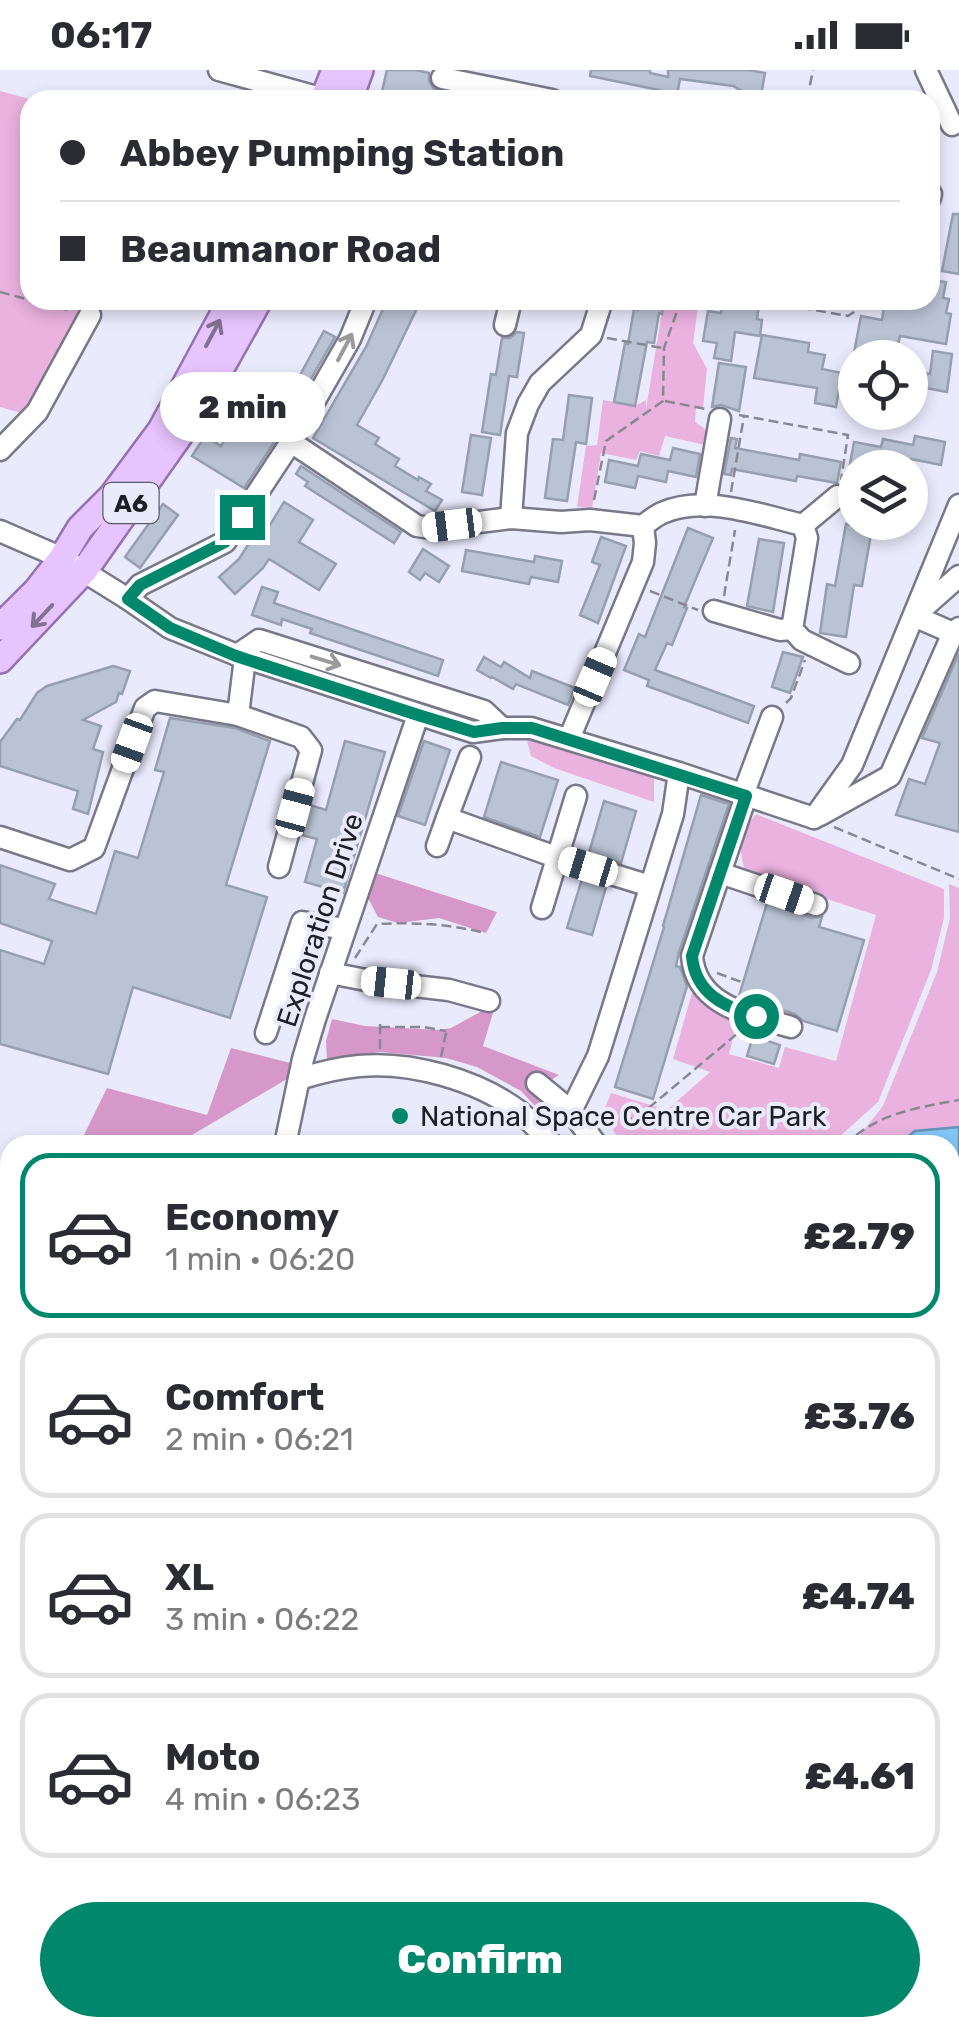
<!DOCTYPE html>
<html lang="en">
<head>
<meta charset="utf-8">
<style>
	:root { --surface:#fff; --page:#f2f2f3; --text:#2b2b33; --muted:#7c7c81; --line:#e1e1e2; --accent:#01886c }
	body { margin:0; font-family:Rubik,sans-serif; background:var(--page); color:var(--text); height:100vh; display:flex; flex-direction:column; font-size:38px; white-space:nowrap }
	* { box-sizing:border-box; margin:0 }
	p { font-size:32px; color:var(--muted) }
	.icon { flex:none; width:55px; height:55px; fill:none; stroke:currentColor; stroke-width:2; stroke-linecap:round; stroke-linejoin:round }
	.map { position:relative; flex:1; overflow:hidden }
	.details { position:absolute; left:0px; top:1065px; width:960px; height:902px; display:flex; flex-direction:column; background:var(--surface); border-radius:30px 30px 0 0; box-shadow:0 5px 15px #0003 }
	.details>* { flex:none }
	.banner { position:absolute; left:20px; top:20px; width:920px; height:220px; border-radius:30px; box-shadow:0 5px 15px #0003; display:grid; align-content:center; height:220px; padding:0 40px; background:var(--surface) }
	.fabs { position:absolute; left:838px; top:270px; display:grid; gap:20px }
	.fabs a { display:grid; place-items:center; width:90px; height:90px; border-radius:50%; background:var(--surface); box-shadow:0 5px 15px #0003; font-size:50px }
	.end { position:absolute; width:45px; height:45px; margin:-22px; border:12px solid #01886c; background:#fff; box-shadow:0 0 0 5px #fff }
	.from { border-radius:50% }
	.bubble { position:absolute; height:70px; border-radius:35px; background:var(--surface); box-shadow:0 5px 15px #0003; font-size:32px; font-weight:800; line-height:70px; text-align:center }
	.car { position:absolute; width:30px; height:60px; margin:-30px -15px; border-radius:12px; box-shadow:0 0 8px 2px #0007; background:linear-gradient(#fff 24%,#345 0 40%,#fff 0 76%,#345 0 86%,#fff 0) }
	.banner b { display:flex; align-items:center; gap:35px; height:95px; font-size:38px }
	.banner b+b { border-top:2px solid var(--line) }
	.banner i { width:25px; height:25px; background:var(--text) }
	ul { padding:18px 0 0; list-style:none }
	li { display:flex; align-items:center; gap:30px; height:165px; margin:0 20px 15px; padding:0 20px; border:5px solid var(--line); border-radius:30px }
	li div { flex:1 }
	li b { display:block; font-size:38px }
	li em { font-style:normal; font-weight:800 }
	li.on { border-color:var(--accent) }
	li>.icon { width:90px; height:90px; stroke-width:1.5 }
	.button { display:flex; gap:20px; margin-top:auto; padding:20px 40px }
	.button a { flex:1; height:115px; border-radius:60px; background:var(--accent); color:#fff; font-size:40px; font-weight:800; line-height:115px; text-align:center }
	.status { display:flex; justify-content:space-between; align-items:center; height:70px; padding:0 50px; background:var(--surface); direction:ltr }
	.status svg { height:28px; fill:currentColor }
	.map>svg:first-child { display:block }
	.green { fill:#eab2df }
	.forest { fill:#d598c9 }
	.water { fill:#83c6f6; stroke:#6594b7; stroke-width:2.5 }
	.building { fill:#bac3d4; stroke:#969faf; stroke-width:2.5 }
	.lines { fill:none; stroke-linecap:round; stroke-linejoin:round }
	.minor-casing { stroke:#787889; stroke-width:25 }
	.major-casing { stroke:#9571b1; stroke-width:30 }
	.path { stroke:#888895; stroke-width:2.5; stroke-dasharray:10 5; stroke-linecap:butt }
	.minor { stroke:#fff; stroke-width:20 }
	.major { stroke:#e6c4fd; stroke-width:25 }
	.oneway { stroke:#827191 }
	.oneway2 { stroke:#9a9a9d }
	.route { stroke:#01886c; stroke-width:12 }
	.poi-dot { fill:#01886c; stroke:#eaeafd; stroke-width:4 }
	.labels { text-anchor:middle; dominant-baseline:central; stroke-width:8; stroke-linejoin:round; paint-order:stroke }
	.shield { fill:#eaeafd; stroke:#5b5b66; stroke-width:2.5 }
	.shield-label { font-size:25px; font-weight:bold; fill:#1e1e25 }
	.street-label { font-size:28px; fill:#1e1e25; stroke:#eaeafd }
	.poi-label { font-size:28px; fill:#1e1e25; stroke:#eaeafd; text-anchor:start }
</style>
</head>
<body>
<div class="status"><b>06:17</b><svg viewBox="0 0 49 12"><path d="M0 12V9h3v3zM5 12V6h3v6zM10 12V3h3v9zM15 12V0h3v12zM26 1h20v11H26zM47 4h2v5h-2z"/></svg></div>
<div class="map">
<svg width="959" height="1967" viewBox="0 0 959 1967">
	<rect width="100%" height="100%" fill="#eaeafd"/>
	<g class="green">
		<path d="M0 21 33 30H30V230H105L39 348 0 337Z"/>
		<path d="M664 230H699L693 273 707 299 703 338H696L695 352 705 359V375L665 366 659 386 640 381 636 390 601 383 592 438 577 437 586 376 597 375 603 330 635 336 646 330V339Z"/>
		<path d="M526 667 654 705V732L554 698 531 686Z"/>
		<path d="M756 744 944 819V848L931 900 878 1032 830 1075H624L602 1045 611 1023 667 1040 710 1002 673 989 692 923 699 921 738 948 729 984 779 998 785 977 836 991 876 845 746 803C737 778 740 765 756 744Z"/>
		<path d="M949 814 959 818V1057L915 1061 897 1075H852L883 1036 937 902 950 848Z"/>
		<path d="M206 1958H320L318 1967H205Z"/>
	</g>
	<g class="forest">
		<path d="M375 803 497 842 486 863 439 848 398 853 378 847 368 828Z"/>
		<path d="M482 941 493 943 483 976 559 1005 535 1020 571 1041 557 1059 521 1021 477 997 446 988 380 982 327 990 326 971 332 949 365 956 440 960 451 958Z"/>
		<path d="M231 978 294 994 292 1006 175 1075H79L107 1018 207 1045Z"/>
	</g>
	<path class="water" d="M959 1057V1214L950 1216V1075H897L915 1061Z"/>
	<g class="building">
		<path d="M387 0H416L429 3V11L434 19 473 28V30H380Z"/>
		<path d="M591 0H650V3L668 7V0H748L765 3 761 25 744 22 733 16 680 9 676 30H657L659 20 590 6Z"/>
		<path d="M953 144H959V204L942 201Z"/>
		<path d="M930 210 946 212 943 228 949 229 946 243 951 244 946 274 900 266 895 288H853L861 246 882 250 885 230H930Z"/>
		<path d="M387 230H421L383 309 357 355 379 368 375 374 399 389 395 396 418 410 419 407 431 414 426 421 442 430 435 441 313 368 366 277Z"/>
		<path d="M640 230H664L662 244 659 243 654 273 647 272 635 336 614 332 625 273 628 274 634 239 638 240Z"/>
		<path d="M723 230 759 235 757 249 762 250 760 266 735 262 731 291 714 288 717 273 703 271 708 241 721 243Z"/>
		<path d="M324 261 335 267 286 352 250 331 264 311 288 327Z"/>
		<path d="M517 262 524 263 517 307 509 306 500 365 482 362 491 304 496 305 502 268H510Z"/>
		<path d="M762 265 809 273 808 282 825 285 822 299 842 303 836 337 815 333 817 318 754 308Z"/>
		<path d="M933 281 952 284 947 322 910 315V300L930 304Z"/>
		<path d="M719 293 746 297 739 341 721 335 712 337Z"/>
		<path d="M569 325 592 328 586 374 576 372 567 431 545 428 553 369 563 370Z"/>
		<path d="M239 348 275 371 244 418 192 386 205 366 221 376Z"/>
		<path d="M471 365 491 368 482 425 462 422Z"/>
		<path d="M915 366 945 372 941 395 911 389 909 397 881 391 880 398 850 394 854 372 881 377 883 369 913 375Z"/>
		<path d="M731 368 737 369 735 378 799 390 800 384 841 392 837 413 797 406 796 411 732 399 731 405 724 404Z"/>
		<path d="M673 378 700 384 696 407 668 401 666 412 638 406 635 418 605 412 609 390 638 396 641 384 670 390Z"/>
		<path d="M301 396 401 462 394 473 305 416 308 412 296 404Z"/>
		<path d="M284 432 313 450 299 472 336 494 319 520 269 489 263 498 235 524 219 507 239 489 255 464 262 468Z"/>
		<path d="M163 434 178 445 140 498 125 487Z"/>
		<path d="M846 454 872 458 862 516 854 515 846 567 820 563 827 514 835 516Z"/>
		<path d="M688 458 713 468 684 537 687 538 672 575 667 573 655 600 754 636 748 653 647 616 649 610 624 600 639 564 645 567Z"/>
		<path d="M601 467 626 476 598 553 580 545 600 495 592 492Z"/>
		<path d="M759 469 784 473 773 542 747 536Z"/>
		<path d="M423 479 449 496 439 512 425 503 420 510 409 502Z"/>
		<path d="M466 480 534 492 535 486 562 491 558 512 531 507 529 514 462 501Z"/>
		<path d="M262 517 278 522 274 533 443 590 438 606 310 563 312 559 282 549 281 555 252 545Z"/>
		<path d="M783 582 803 587 790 623 772 617Z"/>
		<path d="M959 583V762L896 745 909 709 925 714 940 673 922 668Z"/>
		<path d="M484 587 501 597 504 592 530 608 532 601 575 618 568 635 516 614 513 619 492 607 491 608 477 600Z"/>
		<path d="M113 596 130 601 122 624 119 623 116 632 83 650 101 656 93 679 103 682 88 744 73 739 78 721 0 696V672L17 649 20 650 37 623 47 616Z"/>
		<path d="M170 648 235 658 270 671 226 815 267 827 230 948 133 917 108 1004 0 974V880L44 894 52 871 0 853V795L55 814 49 829 96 844 115 781 138 788 164 702 155 700Z"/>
		<path d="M345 671 385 682 343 823 305 812 317 769 302 765 310 735 326 740Z"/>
		<path d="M424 671 450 680 425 755 398 746Z"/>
		<path d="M501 692 558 710 540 767 484 747Z"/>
		<path d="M701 725 729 734 679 882 676 896 680 897 687 916 653 1029 615 1017 664 857 663 856Z"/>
		<path d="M604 731 636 741 621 793 589 783Z"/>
		<path d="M582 809 606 817 592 865 567 858Z"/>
		<path d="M767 833 812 848 822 847 819 857 864 870 837 961 803 951 795 944 739 926Z"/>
		<path d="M753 966 780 975 774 994 747 986Z"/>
	</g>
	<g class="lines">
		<g class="minor-casing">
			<g id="minor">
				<path d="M219 0 324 29"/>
				<path d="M926 0 952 55"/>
				<path d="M442 8 552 30"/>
				<path d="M930 128 931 124"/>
				<path d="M505 255 511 230"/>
				<path d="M291 372 417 456 431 458 511 448 561 452 590 450 643 456C649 451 655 446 662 443 705 424 760 445 803 455L807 468 792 559 780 560 714 541"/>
				<path d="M0 380 37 342 90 245"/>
				<path d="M705 436 720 349"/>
				<path d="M511 448 517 363 528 334 540 313 591 265 602 230"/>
				<path d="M803 455 838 426 855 430"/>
				<path d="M0 461 62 488 128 529 170 558 237 585 473 662 502 658H531L679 703 814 748"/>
				<path d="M128 529 140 515 225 472 291 372 350 269 366 230"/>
				<path d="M792 559 802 570 849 593"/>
				<path d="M953 563 914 546 959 506"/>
				<path d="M237 585 259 570 484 641 502 658"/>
				<path d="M245 588 238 645 301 667 311 680 279 797"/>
				<path d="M569 669 643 492 645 473 643 456"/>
				<path d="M470 687 447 748 556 787 650 816"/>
				<path d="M743 725 772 647"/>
				<path d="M746 726 692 886C696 937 751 945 791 957"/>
				<path d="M820 745 890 706 953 563 959 558"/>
				<path d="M814 748 852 695 959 435"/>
				<path d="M0 767 70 790 94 778 145 638 155 631 238 645"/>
				<path d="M437 776 447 748"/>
				<path d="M720 803 816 835"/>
				<path d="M542 838 576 726"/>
				<path d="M330 903 371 911 449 920 489 931"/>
				<path d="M266 963 302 852 345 859"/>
				<path d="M299 1009C318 1003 338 998 359 996 411 991 478 1010 520 1042 532 1052 542 1064 553 1075"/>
				<path d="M537 1013 571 1041 596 1074"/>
				<path d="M571 1041 598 986 673 744 679 703"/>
				<path d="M285 1075 303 989 315 949 418 645"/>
				<path d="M0 1348 10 1351"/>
				<path d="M0 1458 10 1461"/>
				<path d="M0 1494 10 1496"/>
				<path d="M0 1582 10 1556"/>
				<path d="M0 1888 10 1889"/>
				<path d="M758 1964 759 1958"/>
				<path d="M469 1967 470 1958"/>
				<path d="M675 1967 676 1958"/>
			</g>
		</g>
		<g class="major-casing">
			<g id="major">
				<path d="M323 30 335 0"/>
				<path d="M349 30 360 0"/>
				<path d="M0 557 37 520 62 488 80 458 112 426 161 360 231 230"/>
				<path d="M0 590 84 501 179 366 221 298 259 230"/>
			</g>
		</g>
		<g class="path">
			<path d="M807 30 813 0"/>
			<path d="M0 222 71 241"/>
			<path d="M757 230 848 246 861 237 865 230"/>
			<path d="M607 268 663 278"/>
			<path d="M665 331 706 339"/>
			<path d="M739 345 848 365 841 410"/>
			<path d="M731 422 744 346"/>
			<path d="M594 430 606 371 663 331 664 278 681 230"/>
			<path d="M650 521 698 540"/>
			<path d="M724 526 735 460"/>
			<path d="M786 633 791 628 805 590"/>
			<path d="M834 757 959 809"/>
			<path d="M355 888 377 854C414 852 446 854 481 862L480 865"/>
			<path d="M717 903 744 913"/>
			<path d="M380 957H424L446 961"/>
			<path d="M380 979V954"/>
			<path d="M441 987 447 958"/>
			<path d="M608 1056 639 1046 738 963"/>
			<path d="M845 1075C877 1043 916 1038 959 1030"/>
			<path d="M950 1284 959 1280"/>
			<path d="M950 1396 959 1385"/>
			<path d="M950 1761 959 1762"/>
			<path d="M224 1958 232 1967"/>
			<path d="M336 1967 337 1958"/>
			<path d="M695 1967 696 1958"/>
			<path d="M823 1967 825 1958"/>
			<path d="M846 1967 847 1958"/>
		</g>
		<use href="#minor" class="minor"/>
		<use href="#major" class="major"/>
	</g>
	<defs><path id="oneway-shaft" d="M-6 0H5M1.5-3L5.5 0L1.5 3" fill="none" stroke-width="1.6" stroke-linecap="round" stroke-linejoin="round" transform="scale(2.5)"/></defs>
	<g class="oneway">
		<use href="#oneway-shaft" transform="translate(213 263) rotate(-62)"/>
		<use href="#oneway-shaft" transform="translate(42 546) rotate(133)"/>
	</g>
	<g class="oneway2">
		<use href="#oneway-shaft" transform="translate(345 277) rotate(-62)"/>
		<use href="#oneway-shaft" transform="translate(326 591) rotate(17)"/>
	</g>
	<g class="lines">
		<path class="route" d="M242 447 225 472 140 515 128 529 170 558 236 586 418 645 474 662 502 658H532L746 726 692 886C695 923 724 937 756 946"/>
	</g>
	<circle class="poi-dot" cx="400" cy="1046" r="10"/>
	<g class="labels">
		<rect class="shield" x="103.5" y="413" width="55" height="40" rx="8"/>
		<g class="shield-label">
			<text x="131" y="433">A6</text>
		</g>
		<g class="street-label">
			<text transform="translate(320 850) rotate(-72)">Exploration Drive</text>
		</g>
		<g class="poi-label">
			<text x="420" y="1046">National Space Centre Car Park</text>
		</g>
	</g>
</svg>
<div class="fabs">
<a><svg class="icon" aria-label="locate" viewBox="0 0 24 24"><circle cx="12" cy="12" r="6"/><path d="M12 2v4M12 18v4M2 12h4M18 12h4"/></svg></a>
<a><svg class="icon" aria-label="layers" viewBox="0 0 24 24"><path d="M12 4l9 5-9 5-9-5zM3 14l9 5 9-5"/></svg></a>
</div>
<i class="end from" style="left:756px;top:946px"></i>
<i class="end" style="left:242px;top:447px"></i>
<div class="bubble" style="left:160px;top:302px;width:165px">2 min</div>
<i class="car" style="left:452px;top:455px;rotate:263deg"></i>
<i class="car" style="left:595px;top:607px;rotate:23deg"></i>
<i class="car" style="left:132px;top:673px;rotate:200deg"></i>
<i class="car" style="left:295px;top:738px;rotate:15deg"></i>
<i class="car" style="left:588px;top:797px;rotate:287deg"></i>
<i class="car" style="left:784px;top:824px;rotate:109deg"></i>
<i class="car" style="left:391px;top:913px;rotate:276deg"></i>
<div class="banner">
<b><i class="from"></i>Abbey Pumping Station</b>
<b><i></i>Beaumanor Road</b>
</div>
<section class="details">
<ul>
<li class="on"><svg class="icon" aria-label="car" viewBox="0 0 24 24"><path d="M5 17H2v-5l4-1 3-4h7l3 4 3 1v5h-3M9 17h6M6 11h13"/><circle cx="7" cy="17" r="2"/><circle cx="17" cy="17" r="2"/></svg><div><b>Economy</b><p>1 min · 06:20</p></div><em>£2.79</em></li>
<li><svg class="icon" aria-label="car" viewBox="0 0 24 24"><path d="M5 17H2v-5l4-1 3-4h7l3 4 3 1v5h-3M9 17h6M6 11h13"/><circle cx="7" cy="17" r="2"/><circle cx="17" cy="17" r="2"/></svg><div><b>Comfort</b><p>2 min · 06:21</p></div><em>£3.76</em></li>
<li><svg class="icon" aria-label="car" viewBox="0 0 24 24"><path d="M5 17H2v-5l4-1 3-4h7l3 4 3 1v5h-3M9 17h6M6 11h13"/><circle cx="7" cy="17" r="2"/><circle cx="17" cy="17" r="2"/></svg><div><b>XL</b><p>3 min · 06:22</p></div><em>£4.74</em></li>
<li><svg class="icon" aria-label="car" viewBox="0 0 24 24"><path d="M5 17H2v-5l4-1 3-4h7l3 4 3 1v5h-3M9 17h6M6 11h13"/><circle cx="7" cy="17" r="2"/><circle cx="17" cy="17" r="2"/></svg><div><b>Moto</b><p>4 min · 06:23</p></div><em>£4.61</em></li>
</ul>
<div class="button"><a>Confirm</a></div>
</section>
</div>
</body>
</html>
